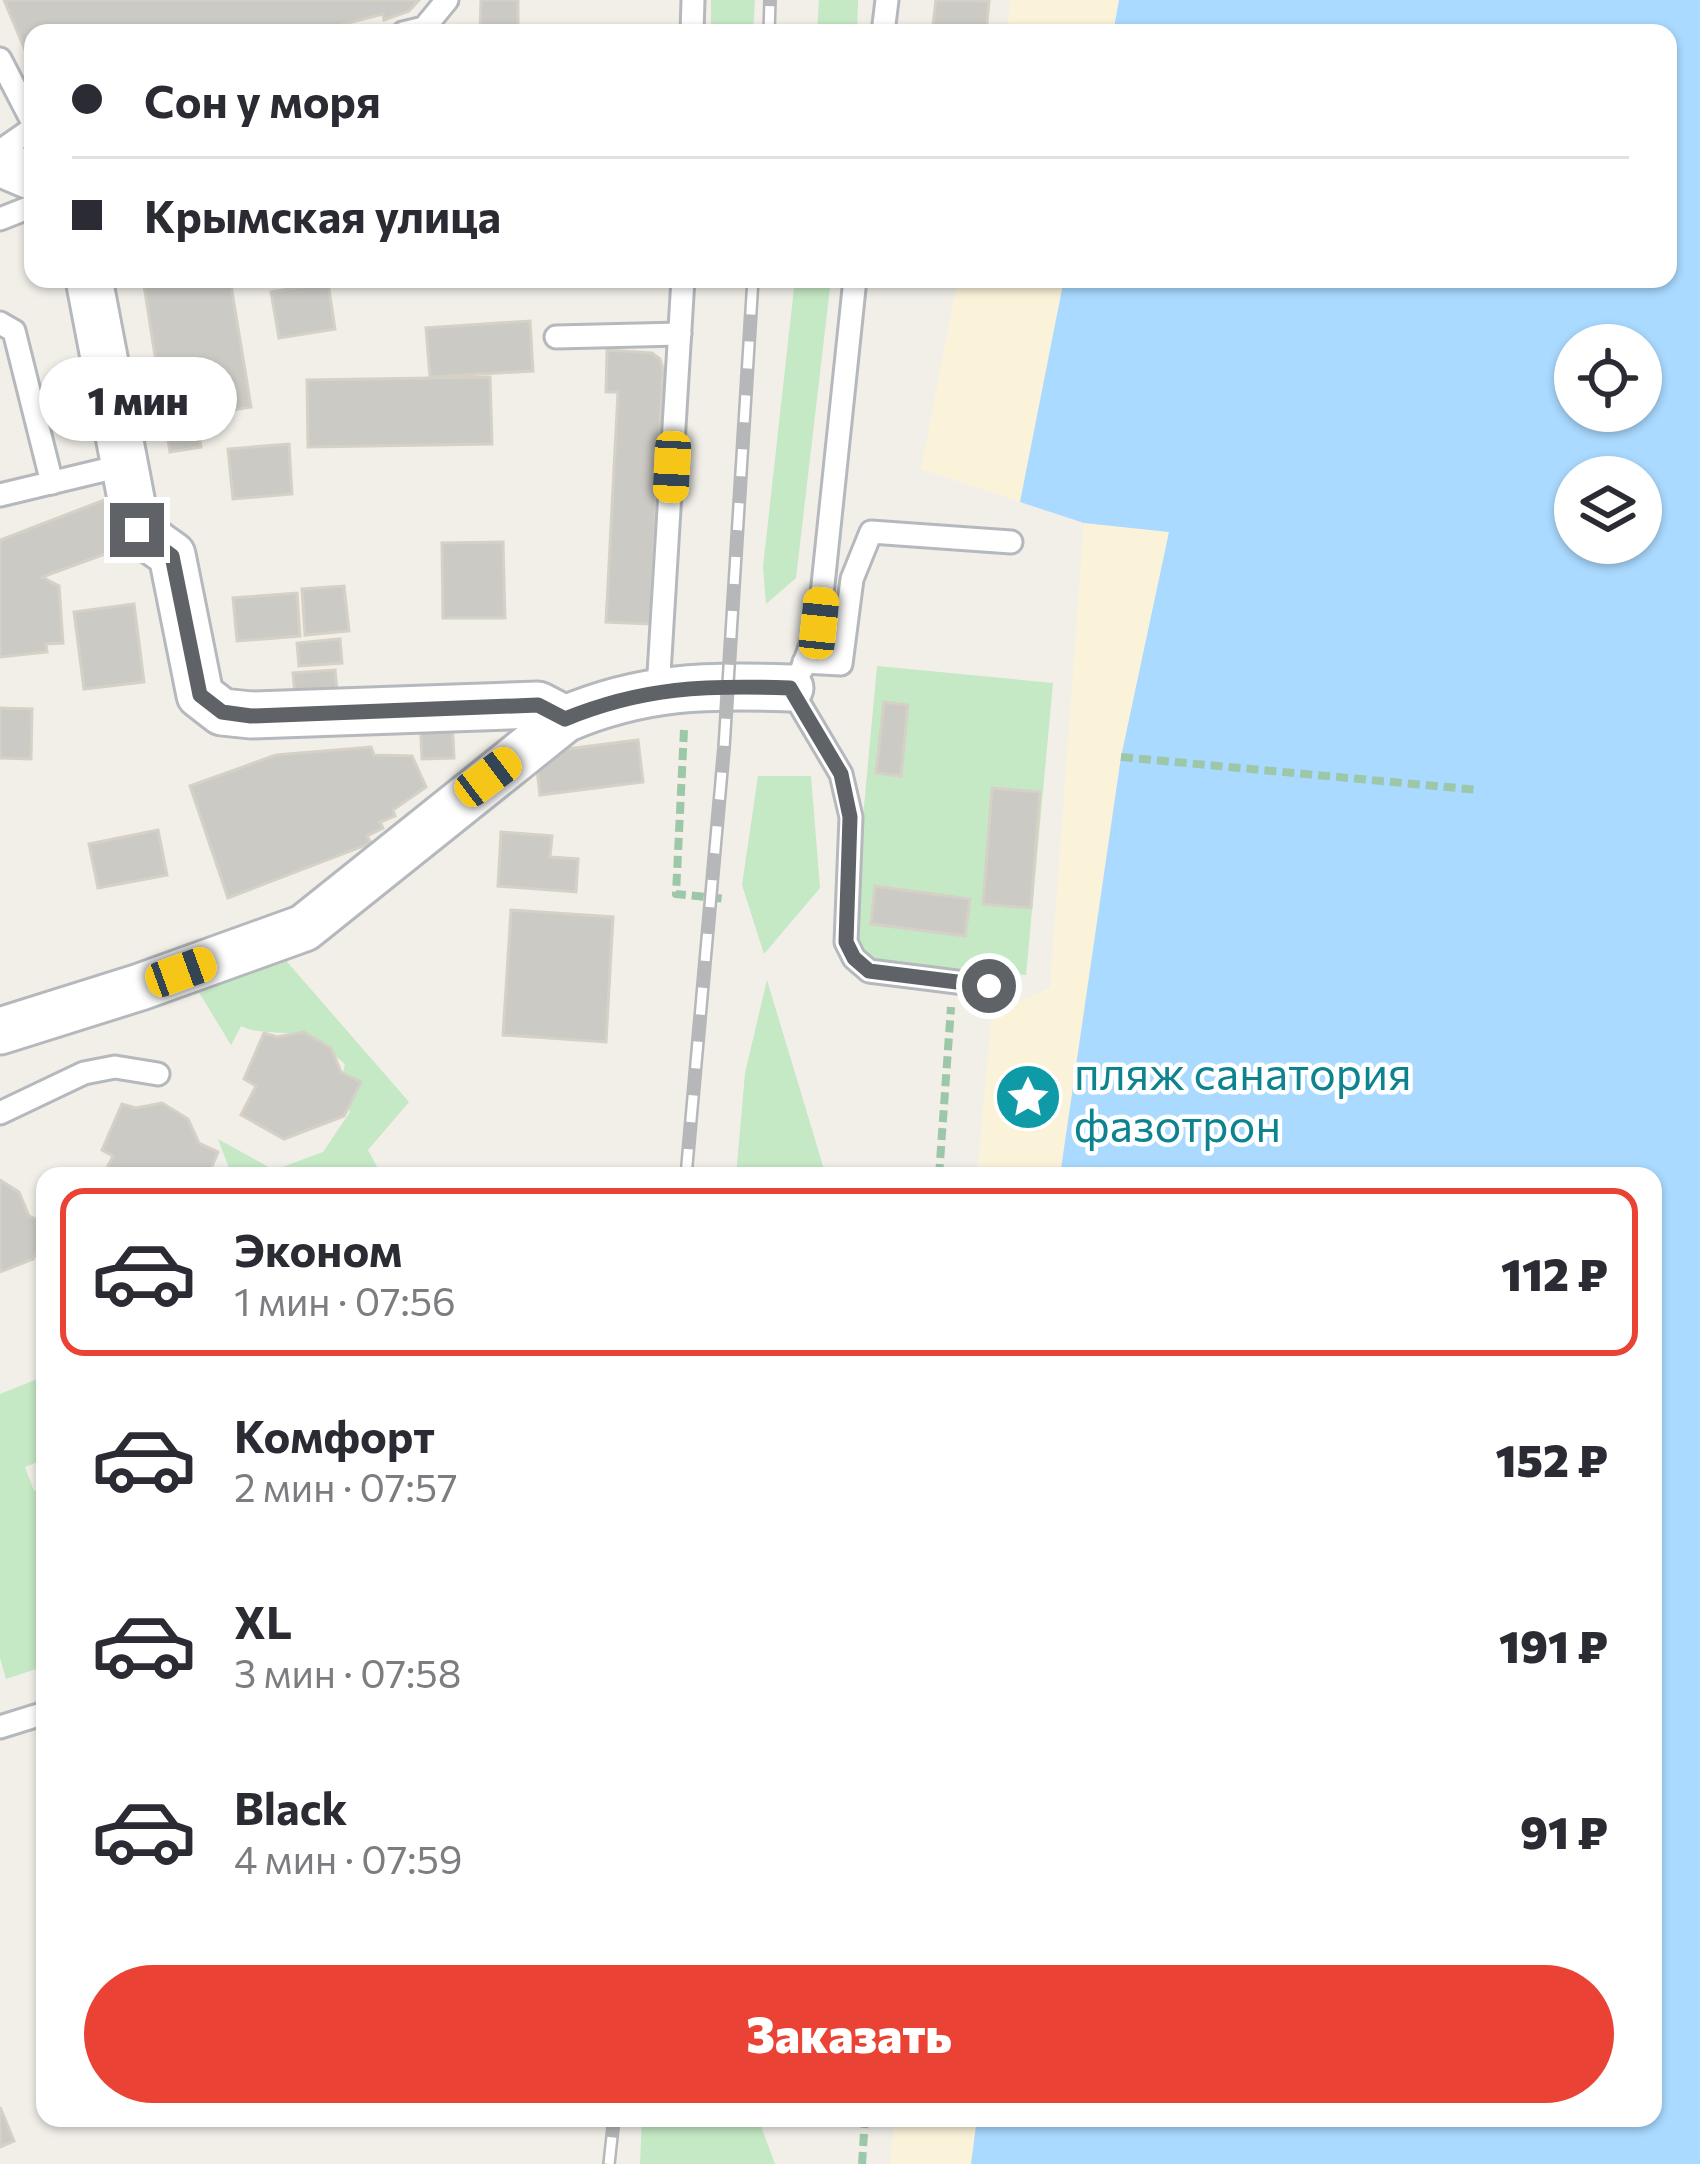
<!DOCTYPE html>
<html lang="ru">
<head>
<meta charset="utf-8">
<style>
	:root { --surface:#fff; --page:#f7f7f7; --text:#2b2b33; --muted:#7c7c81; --line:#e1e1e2; --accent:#ea4335 }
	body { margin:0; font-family:Commissioner,sans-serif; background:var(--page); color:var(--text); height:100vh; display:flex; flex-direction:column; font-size:45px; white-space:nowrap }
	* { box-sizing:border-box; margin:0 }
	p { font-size:39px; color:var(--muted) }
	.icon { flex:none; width:66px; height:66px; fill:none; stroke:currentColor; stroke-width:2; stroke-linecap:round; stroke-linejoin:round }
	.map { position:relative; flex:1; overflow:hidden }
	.side { position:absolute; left:36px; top:1167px; width:1626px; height:960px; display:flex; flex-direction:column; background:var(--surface); border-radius:24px; box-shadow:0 3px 9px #0004 }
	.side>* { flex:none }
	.banner { position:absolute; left:24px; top:24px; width:1653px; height:264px; border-radius:24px; box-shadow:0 3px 9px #0004; display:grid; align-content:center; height:264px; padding:0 48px; background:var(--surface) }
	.tools { position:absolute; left:1554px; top:324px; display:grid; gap:24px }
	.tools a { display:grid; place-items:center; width:108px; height:108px; border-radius:50%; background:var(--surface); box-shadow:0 3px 9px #0004; font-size:60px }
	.end { position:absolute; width:54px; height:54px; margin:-27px; border:15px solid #5f6368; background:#fff; box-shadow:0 0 0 6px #fff }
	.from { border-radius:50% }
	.bubble { position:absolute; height:84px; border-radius:42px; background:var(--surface); box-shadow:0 3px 9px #0004; font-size:39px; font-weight:800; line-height:84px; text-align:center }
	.car { position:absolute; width:36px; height:72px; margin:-36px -18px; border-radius:15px; box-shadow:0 0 9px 3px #0007; background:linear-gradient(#f5c518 24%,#345 0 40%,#f5c518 0 76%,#345 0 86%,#f5c518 0) }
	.banner b { display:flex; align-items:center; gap:42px; height:114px; font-size:45px }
	.banner b+b { border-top:3px solid var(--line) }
	.banner i { width:30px; height:30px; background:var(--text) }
	ul { padding:21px 0 0; list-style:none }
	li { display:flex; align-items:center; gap:36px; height:168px; margin:0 24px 18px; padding:0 24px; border:6px solid transparent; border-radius:24px }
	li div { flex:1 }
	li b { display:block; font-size:45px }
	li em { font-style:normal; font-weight:800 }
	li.current { border-color:var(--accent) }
	li>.icon { width:108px; height:108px; stroke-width:1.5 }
	.button { display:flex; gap:24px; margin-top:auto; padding:24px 48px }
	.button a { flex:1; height:138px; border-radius:72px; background:var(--accent); color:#fff; font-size:48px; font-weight:800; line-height:138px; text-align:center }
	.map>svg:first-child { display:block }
	.green { fill:#c5e8c5 }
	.sand { fill:#fbf3d9 }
	.water { fill:#aadaff; fill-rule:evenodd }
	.building { fill:#cccac5; stroke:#d6d1c6; stroke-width:3 }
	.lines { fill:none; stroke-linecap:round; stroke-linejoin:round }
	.service-casing { stroke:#b5b8bc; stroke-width:27 }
	.minor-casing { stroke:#b5b8bc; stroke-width:51 }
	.path { stroke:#9cc7a9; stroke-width:8; stroke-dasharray:12 6; stroke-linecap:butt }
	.service { stroke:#fff; stroke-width:21 }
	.minor { stroke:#fff; stroke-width:45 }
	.rail-casing { stroke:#b6b7b8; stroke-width:14 }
	.rail { stroke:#fff; stroke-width:9; stroke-dasharray:27; stroke-linecap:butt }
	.route { stroke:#5f6368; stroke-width:15 }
	.labels { text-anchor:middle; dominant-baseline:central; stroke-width:9; stroke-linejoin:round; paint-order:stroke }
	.culture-label { font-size:45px; fill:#0d838f; stroke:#fff; text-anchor:start }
</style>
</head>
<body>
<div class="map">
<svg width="1700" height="2164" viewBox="0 0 1700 2164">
	<rect width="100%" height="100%" fill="#f1efe8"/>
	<g class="green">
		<path d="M711 0H755L753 33H711Z"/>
		<path d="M819 0H858L857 33H817Z"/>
		<path d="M795 279H831L796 578 766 604 763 567Z"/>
		<path d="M877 666 1053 683 1026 975 850 958Z"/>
		<path d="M758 776H811L820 888 764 954 742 885Z"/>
		<path d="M275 948 409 1102 368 1150 382 1176H232L218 1139 274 1170 323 1152 350 1112 340 1086 345 1064C329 1051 311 1037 291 1034 271 1031 259 1034 241 1026L231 1045 197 989Z"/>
		<path d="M767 980 826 1176H736L745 1073Z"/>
		<path d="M45 1376V1459L25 1467 34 1491 45 1488V1666L6 1679 0 1658V1394Z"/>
		<path d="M642 2118H758L775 2164H640Z"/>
	</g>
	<g class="sand">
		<path d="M1011 0H1119L1113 33H1006Z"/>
		<path d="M958 279H1064L1020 502 921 469Z"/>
		<path d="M1084 523 1169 532 1121 757 1060 1176H977L992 1013 1050 988Z"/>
		<path d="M895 2118H977L971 2164H890Z"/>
	</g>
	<path class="water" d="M1119 0H1700V2164H971L977 2118H1653V1176H1060L1121 757 1169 532 1084 523 1020 502 1064 279H1668V33H1113ZM1575 345H1641V411H1575ZM1575 477H1641V543H1575Z"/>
	<g class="building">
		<path d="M4 0H419L409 11 384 20 383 14 309 33H33V69Z"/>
		<path d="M481 0H518V33H480Z"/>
		<path d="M936 0 989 1 986 33H932Z"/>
		<path d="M143 279H230L251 407 196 416 201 447 170 452Z"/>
		<path d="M328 283 335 329 279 338 271 292Z"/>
		<path d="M530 321 533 371 430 377 426 328Z"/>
		<path d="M607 350 652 353 660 359 663 369 650 624 606 622 618 392H606Z"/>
		<path d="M490 377 492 444 308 447 307 380Z"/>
		<path d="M289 444 292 494 233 499 228 449Z"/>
		<path d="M107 499 124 547 42 577 59 586 63 643 46 644 47 652 0 657V540Z"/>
		<path d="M503 542 505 618H443L442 543Z"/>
		<path d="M344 586 349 631 305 635 302 589Z"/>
		<path d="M297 593 300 636 237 641 233 598Z"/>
		<path d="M134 604 144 682 84 689 74 612Z"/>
		<path d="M340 639 342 663 299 666 297 643Z"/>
		<path d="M335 670 337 691 295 695 293 673Z"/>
		<path d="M884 702 908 705 901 776 876 773Z"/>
		<path d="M0 708 32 709 31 759 0 758Z"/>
		<path d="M452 718 454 758 422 759 420 719Z"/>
		<path d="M638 740 643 782 540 795 535 753Z"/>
		<path d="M371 747 374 755 412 756 426 787 393 810 395 816 380 822 383 828 367 836 371 843 228 898 190 786 276 755Z"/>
		<path d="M992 788 1040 792 1031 908 983 904Z"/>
		<path d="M158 830 167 875 98 888 89 844Z"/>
		<path d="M501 832 552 836 550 857 578 859 576 892 498 886Z"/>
		<path d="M875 886 970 899 965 936 871 924Z"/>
		<path d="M511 910 613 917 606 1042 503 1035Z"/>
		<path d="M304 1032 331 1048 341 1072 361 1082 344 1116 284 1139 241 1115 256 1086 244 1079 264 1033 277 1037Z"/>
		<path d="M162 1103 188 1119 199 1143 218 1152 208 1176H103L113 1156 102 1150 122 1104 136 1108Z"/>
		<path d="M0 1180 19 1192 29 1216 45 1223V1234L33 1259 0 1272Z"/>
		<path d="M0 2107 14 2141 0 2147Z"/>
	</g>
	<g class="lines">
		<g class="service-casing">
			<g id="service">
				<path d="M403 33 424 28 447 0"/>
				<path d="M692 33 693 0"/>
				<path d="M883 33 887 0"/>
				<path d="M0 59 33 123"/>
				<path d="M0 151 33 128"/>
				<path d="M0 219 33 206"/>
				<path d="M855 279 819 623 802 669 790 688 841 774 851 817 846 942 854 958 869 971 989 986"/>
				<path d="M0 323 14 331 52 483"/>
				<path d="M556 337 680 334"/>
				<path d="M0 495 125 465"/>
				<path d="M804 662 841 664 852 579 871 532 1011 542"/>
				<path d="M658 690 683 279"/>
				<path d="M0 1113 84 1073 115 1067 158 1074"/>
				<path d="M0 1727 45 1713"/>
			</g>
		</g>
		<g class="minor-casing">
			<g id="minor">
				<path d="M0 163 33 177"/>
				<path d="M89 279 137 530 172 555 200 695 222 712 251 715 538 705 565 719"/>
				<path d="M0 1031 140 987 304 928 565 719C643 686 706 685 790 688"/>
			</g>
		</g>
		<g class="path">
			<path d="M684 730 676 894 726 899"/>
			<path d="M1121 757 1479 790"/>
			<path d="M939 1176 951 1007"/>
			<path d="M862 2164 865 2118"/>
		</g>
		<use href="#service" class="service"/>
		<use href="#minor" class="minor"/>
		<g class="rail-casing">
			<g id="rail">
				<path d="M769 33 770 0"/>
				<path d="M686 1176 724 748 753 279"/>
				<path d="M609 2164 614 2118"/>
			</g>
		</g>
		<use href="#rail" class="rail"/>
	</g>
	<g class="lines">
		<path class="route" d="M137 530 172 556 200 695 222 712 251 716 538 705 565 719C643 687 706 685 790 688L841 774 850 817 846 942 854 958 869 971 989 986"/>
	</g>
	<defs>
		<g id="sight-disc" transform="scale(3.45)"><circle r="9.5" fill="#0f9aa8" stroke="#fff"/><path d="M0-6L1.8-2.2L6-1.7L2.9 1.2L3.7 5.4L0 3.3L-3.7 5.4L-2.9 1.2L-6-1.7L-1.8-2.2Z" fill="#fff"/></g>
	</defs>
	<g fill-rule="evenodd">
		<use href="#sight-disc" x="1028" y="1097"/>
	</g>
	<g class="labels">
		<g class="culture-label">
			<text x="1074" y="1071">пляж санатория<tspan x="1074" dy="52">фазотрон</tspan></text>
		</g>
	</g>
</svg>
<div class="tools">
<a><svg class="icon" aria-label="locate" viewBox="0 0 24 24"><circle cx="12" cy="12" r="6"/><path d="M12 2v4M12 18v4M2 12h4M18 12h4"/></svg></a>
<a><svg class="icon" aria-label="layers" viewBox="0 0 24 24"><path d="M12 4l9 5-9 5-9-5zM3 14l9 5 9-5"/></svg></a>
</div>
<i class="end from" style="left:989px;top:986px"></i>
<i class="end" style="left:137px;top:530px"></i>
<div class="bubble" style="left:39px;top:357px;width:198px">1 мин</div>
<i class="car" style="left:672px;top:467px;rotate:183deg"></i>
<i class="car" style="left:819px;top:623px;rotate:6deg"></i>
<i class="car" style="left:488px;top:777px;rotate:53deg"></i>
<i class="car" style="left:181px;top:972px;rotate:70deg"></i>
<div class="banner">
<b><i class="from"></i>Сон у моря</b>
<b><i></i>Крымская улица</b>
</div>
<section class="side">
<ul>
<li class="current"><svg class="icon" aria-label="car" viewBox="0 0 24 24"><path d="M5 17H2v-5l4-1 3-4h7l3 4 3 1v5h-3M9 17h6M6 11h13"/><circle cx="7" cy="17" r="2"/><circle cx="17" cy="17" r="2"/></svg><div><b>Эконом</b><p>1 мин · 07:56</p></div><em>112 ₽</em></li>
<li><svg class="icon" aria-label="car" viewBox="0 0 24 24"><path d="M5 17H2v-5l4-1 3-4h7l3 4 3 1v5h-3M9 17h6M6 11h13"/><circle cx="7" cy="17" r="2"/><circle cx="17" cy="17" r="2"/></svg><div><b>Комфорт</b><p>2 мин · 07:57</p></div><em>152 ₽</em></li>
<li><svg class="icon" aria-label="car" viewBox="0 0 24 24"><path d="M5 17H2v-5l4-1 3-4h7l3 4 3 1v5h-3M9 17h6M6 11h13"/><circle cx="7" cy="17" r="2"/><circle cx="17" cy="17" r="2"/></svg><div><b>XL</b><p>3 мин · 07:58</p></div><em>191 ₽</em></li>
<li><svg class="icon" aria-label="car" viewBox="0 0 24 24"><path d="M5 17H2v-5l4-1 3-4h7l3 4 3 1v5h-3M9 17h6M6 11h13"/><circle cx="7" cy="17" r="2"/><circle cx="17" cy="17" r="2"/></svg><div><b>Black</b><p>4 мин · 07:59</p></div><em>91 ₽</em></li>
</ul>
<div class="button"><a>Заказать</a></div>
</section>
</div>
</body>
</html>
